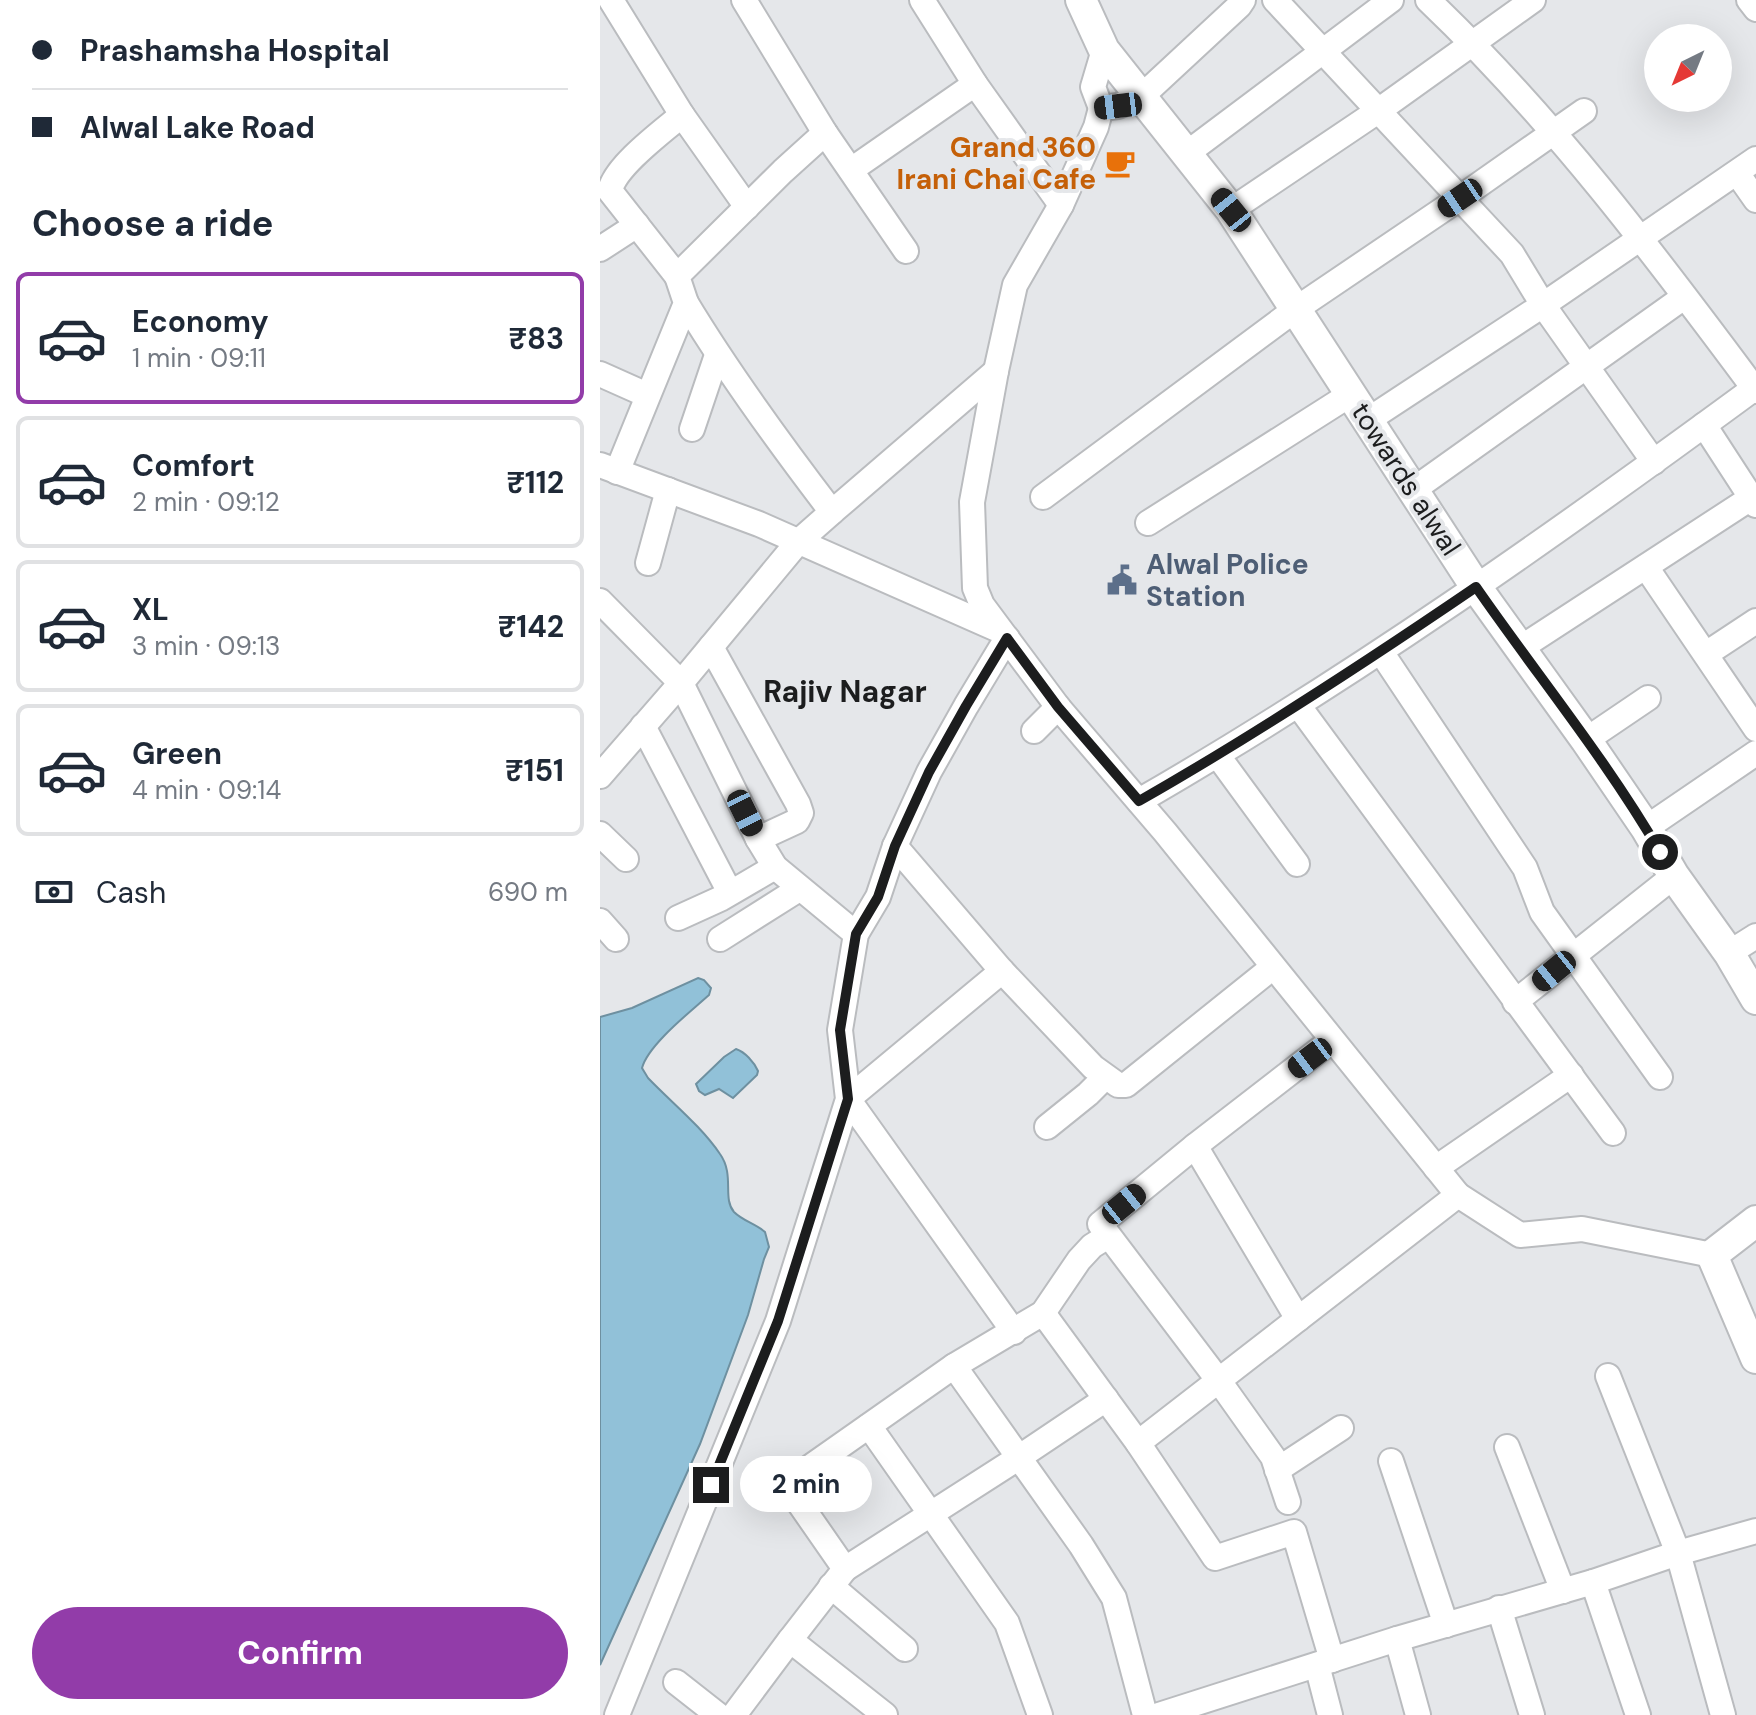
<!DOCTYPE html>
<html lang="en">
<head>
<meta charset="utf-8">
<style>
	:root { --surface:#fff; --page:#f2f2f3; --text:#1f2937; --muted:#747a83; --line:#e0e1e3; --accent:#923ca9 }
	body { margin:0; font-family:"DM Sans",sans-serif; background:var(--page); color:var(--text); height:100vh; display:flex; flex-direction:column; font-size:30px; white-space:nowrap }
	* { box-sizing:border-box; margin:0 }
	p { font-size:26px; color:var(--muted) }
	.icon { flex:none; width:44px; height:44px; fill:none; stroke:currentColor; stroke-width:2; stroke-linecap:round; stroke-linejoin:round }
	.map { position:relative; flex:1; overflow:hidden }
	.panel { display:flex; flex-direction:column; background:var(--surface); width:600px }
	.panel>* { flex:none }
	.banner { display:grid; align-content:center; height:176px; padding:0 32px; background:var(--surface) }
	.needle { width:52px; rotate:223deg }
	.controls { position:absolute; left:1044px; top:24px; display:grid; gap:16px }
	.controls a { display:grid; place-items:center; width:88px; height:88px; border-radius:50%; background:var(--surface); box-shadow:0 8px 32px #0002; font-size:40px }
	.end { position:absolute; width:36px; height:36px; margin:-18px; border:10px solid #1c1d1e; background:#fff; box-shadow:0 0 0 4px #fff }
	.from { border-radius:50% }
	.bubble { position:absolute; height:56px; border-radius:28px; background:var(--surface); box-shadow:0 8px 32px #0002; font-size:26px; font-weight:700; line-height:56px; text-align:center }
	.car { position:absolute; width:24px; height:48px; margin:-24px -12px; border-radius:10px; box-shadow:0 0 6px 2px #0007; background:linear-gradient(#222 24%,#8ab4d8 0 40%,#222 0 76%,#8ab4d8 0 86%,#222 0) }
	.banner b { display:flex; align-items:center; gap:28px; height:76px; font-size:30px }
	.banner b+b { border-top:2px solid var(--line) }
	.banner i { width:20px; height:20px; background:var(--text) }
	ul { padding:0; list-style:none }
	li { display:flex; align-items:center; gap:24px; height:132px; margin:0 16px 12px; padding:0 16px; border:4px solid var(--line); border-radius:12px }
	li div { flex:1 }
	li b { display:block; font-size:30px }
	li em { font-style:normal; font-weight:700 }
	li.selected { border-color:var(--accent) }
	li>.icon { width:72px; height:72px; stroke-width:1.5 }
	h2 { padding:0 32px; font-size:36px; line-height:96px }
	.pay { display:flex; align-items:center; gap:20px; height:88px; padding:0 32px; font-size:30px }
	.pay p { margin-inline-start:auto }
	.primary-button { display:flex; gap:16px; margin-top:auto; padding:16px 32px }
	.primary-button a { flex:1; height:92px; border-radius:48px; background:var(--accent); color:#fff; font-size:32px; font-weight:700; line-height:92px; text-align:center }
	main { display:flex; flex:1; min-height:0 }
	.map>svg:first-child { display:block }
	.water { fill:#91c1d8; stroke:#6e90a0; stroke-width:2 }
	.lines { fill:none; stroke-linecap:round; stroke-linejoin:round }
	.minor-casing { stroke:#babcbf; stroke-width:28 }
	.major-casing { stroke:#babcbf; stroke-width:34 }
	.minor { stroke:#fff; stroke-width:24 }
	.major { stroke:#fff; stroke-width:30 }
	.route { stroke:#1c1d1e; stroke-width:10 }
	.labels { text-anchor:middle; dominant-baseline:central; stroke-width:8; stroke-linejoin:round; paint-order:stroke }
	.food-label { font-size:28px; font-weight:bold; fill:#c56008; stroke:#e5e7ea; text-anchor:end }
	.street-label { font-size:28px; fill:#1c1d1e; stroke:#e5e7ea }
	.service-label { font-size:28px; font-weight:bold; fill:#4e5e75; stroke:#e5e7ea; text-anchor:start }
	.neighbourhood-label { font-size:30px; font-weight:bold; fill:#1c1d1e; stroke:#e5e7ea }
</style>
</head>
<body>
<main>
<section class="panel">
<div class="banner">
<b><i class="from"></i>Prashamsha Hospital</b>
<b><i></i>Alwal Lake Road</b>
</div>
<h2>Choose a ride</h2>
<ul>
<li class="selected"><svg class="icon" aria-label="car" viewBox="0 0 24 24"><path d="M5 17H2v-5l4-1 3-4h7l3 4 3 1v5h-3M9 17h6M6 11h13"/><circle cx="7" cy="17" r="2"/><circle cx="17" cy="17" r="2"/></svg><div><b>Economy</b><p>1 min · 09:11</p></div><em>₹83</em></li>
<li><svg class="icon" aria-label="car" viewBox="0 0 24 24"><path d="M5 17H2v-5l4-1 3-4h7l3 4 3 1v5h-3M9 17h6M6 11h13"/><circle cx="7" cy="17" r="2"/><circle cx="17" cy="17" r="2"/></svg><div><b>Comfort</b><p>2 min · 09:12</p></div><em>₹112</em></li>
<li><svg class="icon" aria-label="car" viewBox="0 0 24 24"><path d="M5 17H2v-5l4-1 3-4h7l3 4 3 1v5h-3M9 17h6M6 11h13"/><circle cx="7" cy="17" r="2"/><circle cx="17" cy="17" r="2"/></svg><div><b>XL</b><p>3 min · 09:13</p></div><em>₹142</em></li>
<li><svg class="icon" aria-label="car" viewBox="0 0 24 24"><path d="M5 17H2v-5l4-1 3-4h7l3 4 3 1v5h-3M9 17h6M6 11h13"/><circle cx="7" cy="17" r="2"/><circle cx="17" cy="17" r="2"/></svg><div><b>Green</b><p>4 min · 09:14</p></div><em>₹151</em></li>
</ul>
<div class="pay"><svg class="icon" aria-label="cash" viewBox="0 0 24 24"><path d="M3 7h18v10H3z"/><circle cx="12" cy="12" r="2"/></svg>Cash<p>690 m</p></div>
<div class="primary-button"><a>Confirm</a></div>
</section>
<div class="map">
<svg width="1156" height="1715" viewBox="0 0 1156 1715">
	<rect width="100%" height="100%" fill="#e5e7ea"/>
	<g class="water">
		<path d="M98 978 104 980 111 988 109 995C90 1012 48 1045 42 1068L48 1078C72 1103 101 1126 120 1154 135 1175 122 1198 134 1212 143 1221 156 1224 165 1232L169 1247 164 1259 148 1315 100 1444 0 1665V1017L32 1008Z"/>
		<path d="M136 1049C145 1052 154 1062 158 1071L157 1075 133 1098 119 1089 105 1095 99 1091 96 1084 124 1057Z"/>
	</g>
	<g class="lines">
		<g class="minor-casing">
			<g id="minor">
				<path d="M11 0 82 115 147 207"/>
				<path d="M144 0 225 133 306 251"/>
				<path d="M322 0 375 84 461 205"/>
				<path d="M675 0 912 254 943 305 1054 462"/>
				<path d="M828 0C951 117 1055 255 1156 391"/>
				<path d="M1149 0 1156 9"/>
				<path d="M504 50 493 87 501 108 518 106 542 96 639 6 643 0"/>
				<path d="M501 108 496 127 461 205 415 285 396 371 372 502 375 588 382 605 458 707 565 832 858 1195 920 1235 982 1229 1112 1255"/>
				<path d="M586 154 791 0"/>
				<path d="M251 170 375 84"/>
				<path d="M1137 173 1156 200"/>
				<path d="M631 210 778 111 933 0"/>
				<path d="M0 249 37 225"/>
				<path d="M77 276 10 191C14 167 63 131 82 115"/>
				<path d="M0 374 47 395"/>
				<path d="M768 420 943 305 1156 159"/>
				<path d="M1104 425 1156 505"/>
				<path d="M92 429 117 355"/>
				<path d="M0 465 159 524 399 630"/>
				<path d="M17 472 86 303 77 276 183 171 225 133"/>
				<path d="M813 490 1084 297"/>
				<path d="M443 497 696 309 860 198 984 111"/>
				<path d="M232 512 396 371"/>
				<path d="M548 523 751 394"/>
				<path d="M48 563 68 490"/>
				<path d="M1046 567 1156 729"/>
				<path d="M0 601 81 683 158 839 175 867 256 934"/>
				<path d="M111 647 198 804 201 813 197 821 158 839"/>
				<path d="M919 649 1151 498"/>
				<path d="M781 652 925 868 942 912 1060 1077"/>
				<path d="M1106 654 1156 621"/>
				<path d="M698 705 1013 1133"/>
				<path d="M43 726 127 887 129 893"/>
				<path d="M434 731 458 707"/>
				<path d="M986 740 1048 698"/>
				<path d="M618 756 697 864"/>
				<path d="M0 776 81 683 198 542 232 512C180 444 130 376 86 303"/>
				<path d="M539 801C754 677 956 534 1156 387"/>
				<path d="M1046 828 1156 753"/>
				<path d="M0 834 26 859"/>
				<path d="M295 846 402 971 493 1067 518 1085H526L673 967"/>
				<path d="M78 918 122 898 175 867"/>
				<path d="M0 921 16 939"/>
				<path d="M120 939 199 889"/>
				<path d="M1129 953 1156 936"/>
				<path d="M915 1002 1074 876"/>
				<path d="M248 1099 414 1332"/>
				<path d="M248 1099 402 971"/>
				<path d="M447 1127 488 1094 505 1077"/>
				<path d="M595 1146 698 1319"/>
				<path d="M836 1168 971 1075"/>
				<path d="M443 1313 538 1443 615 1558 694 1532 732 1660"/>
				<path d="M354 1366 443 1313 479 1260 492 1246 508 1236"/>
				<path d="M1008 1376 1078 1553 1123 1715"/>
				<path d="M269 1426 407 1623 440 1715"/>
				<path d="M538 1443 858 1195"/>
				<path d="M907 1447 963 1591"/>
				<path d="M791 1461 846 1625"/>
				<path d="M677 1470 741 1428"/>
				<path d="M688 1502 673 1457 619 1381 500 1224 595 1146 732 1040"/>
				<path d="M245 1569 418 1458 506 1399"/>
				<path d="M993 1582 1038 1715"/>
				<path d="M231 1586 305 1649"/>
				<path d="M899 1608 932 1715"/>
				<path d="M797 1639 818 1715"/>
				<path d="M190 1640 245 1569 186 1484 354 1366 481 1545 514 1598 545 1715"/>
				<path d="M717 1665 730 1715"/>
				<path d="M76 1682 118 1715"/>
				<path d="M17 1715 178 1321 248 1099 240 1030 256 934 278 897 295 846 329 772 366 706 407 638"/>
				<path d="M134 1715 190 1640 285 1715"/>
				<path d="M559 1715 797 1639 993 1582 1078 1553 1156 1531"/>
			</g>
		</g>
		<g class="major-casing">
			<g id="major">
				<path d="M481 0 504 50 631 210 876 587 986 740 1046 828 1074 876 1129 953 1156 999"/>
				<path d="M1156 1221 1112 1255 1156 1358"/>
			</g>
		</g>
		<use href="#minor" class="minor"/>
		<use href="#major" class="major"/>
	</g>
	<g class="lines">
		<path class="route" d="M111 1485 178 1321 248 1099 240 1030 256 934 278 897 295 846 329 772 366 706 407 638 458 707 539 801C655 735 766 662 876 587 937 675 1006 759 1060 852"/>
	</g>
	<defs>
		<g id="cafe-bare" transform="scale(2.4)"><path d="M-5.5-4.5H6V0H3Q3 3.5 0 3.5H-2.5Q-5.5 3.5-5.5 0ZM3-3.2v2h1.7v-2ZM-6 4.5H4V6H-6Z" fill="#e8710a" stroke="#e5e7ea" stroke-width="2.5" paint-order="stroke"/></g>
		<g id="civic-bare" transform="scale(2.4)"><path d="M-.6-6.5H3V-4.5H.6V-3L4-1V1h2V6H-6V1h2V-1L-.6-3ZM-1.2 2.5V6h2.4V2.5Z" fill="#5c6f8a" stroke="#e5e7ea" stroke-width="2.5" paint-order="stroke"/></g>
	</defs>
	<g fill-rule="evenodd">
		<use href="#cafe-bare" x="520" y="163"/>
		<use href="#civic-bare" x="522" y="580"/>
	</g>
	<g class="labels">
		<g class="food-label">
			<text x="496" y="147">Grand 360<tspan x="496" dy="32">Irani Chai Cafe</tspan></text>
		</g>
		<g class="street-label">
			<text transform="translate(806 479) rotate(57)">towards alwal</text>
		</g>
		<g class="service-label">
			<text x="546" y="564">Alwal Police<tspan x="546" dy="32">Station</tspan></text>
		</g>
		<g class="neighbourhood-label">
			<text x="245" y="691">Rajiv Nagar</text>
		</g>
	</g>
</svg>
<div class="controls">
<a><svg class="needle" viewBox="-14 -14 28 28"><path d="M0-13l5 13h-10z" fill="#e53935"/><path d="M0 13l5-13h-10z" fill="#747a83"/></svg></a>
</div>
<i class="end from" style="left:1060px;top:852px"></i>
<i class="end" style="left:111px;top:1485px"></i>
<div class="bubble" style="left:140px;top:1456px;width:132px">2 min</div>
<i class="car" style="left:518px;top:106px;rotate:263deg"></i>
<i class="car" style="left:860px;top:198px;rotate:236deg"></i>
<i class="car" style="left:631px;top:210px;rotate:321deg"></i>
<i class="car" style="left:145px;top:813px;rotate:154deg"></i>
<i class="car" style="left:954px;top:971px;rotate:231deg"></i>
<i class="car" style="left:710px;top:1058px;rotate:233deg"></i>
<i class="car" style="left:524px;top:1204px;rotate:51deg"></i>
</div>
</main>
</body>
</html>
